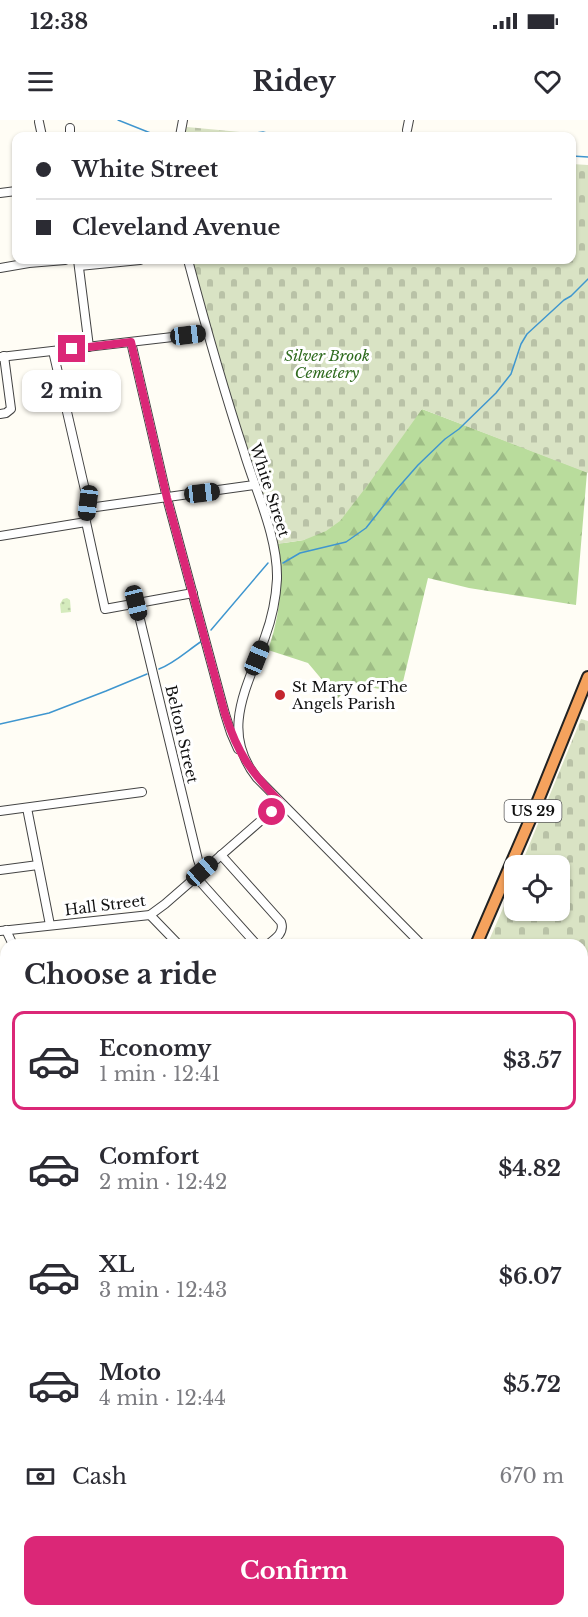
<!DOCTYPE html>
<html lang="en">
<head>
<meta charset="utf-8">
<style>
	:root { --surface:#fff; --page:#f2f2f3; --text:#2b2b33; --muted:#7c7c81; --line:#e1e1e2; --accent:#db2777 }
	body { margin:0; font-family:"Libre Baskerville",serif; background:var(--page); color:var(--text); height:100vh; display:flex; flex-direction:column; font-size:22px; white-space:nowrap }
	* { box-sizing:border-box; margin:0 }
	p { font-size:20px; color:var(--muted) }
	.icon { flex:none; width:33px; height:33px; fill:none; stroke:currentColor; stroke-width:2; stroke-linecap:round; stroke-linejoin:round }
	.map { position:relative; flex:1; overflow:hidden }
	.side { position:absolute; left:0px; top:819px; width:588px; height:678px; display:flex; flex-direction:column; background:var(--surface); border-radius:18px 18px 0 0; box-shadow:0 2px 4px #0004 }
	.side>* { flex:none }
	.guide { position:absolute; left:12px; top:12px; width:564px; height:132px; border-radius:12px; box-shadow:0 2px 4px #0004; display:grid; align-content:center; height:132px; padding:0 24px; background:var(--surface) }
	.tools { position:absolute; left:504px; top:735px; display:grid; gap:12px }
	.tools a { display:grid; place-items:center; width:66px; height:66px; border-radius:12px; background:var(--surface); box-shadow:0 2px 4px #0004; font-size:30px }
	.end { position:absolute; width:27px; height:27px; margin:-14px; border:8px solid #db2777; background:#fff; box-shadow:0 0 0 3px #fff }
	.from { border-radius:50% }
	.bubble { position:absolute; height:42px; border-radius:12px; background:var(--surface); box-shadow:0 2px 4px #0004; font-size:20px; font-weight:700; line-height:42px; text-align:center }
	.car { position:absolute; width:18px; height:36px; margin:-18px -9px; border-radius:8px; box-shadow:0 0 4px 2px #0007; background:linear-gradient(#222 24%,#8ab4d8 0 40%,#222 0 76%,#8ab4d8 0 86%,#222 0) }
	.guide b { display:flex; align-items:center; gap:21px; height:57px; font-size:22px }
	.guide b+b { border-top:2px solid var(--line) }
	.guide i { width:15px; height:15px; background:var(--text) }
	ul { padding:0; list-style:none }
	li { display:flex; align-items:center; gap:18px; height:99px; margin:0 12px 9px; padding:0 12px; border:3px solid transparent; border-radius:12px }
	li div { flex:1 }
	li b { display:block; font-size:22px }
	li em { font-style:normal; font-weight:700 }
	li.current { border-color:var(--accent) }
	li>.icon { width:54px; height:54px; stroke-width:1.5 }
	h2 { padding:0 24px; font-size:27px; line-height:72px }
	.pay { display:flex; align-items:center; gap:15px; height:66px; padding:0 24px; font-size:22px }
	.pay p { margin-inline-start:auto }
	.primary-button { display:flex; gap:12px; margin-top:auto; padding:12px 24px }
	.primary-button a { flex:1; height:69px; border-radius:12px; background:var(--accent); color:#fff; font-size:24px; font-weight:700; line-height:69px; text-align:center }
	.status { display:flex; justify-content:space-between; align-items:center; height:42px; padding:0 30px; background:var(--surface); direction:ltr }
	.status svg { height:16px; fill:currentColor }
	header { display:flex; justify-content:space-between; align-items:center; height:78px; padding:0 24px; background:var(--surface); font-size:27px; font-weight:700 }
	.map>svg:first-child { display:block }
	.forest { fill:url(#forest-firs) }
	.cemetery { fill:url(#cemetery-stones) }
	.park { fill:url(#park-dots) }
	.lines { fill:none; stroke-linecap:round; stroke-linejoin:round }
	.stream { stroke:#3f96cf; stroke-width:1.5 }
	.minor-casing { stroke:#444; stroke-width:10 }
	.highway-casing { stroke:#222; stroke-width:14 }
	.minor { stroke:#fff; stroke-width:8 }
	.highway { stroke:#f5a25d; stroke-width:10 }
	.route { stroke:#db2777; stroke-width:8 }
	.poi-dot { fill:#c4262e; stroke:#fff; stroke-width:2 }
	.labels { text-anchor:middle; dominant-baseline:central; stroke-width:6; stroke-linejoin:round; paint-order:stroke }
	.shield { fill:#fff; stroke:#585858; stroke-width:1.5 }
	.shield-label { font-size:14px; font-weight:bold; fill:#111 }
	.park-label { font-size:15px; font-style:italic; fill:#2f6b1f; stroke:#fff }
	.street-label { font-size:15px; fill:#111; stroke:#fff }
	.poi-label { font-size:15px; fill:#111; stroke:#fff; text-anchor:start }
</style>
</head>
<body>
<div class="status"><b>12:38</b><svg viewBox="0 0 49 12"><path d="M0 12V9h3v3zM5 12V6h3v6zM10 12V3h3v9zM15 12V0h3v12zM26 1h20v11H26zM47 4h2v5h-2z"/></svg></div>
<header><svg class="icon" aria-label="menu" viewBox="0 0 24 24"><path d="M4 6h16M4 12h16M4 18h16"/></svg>Ridey<svg class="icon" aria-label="heart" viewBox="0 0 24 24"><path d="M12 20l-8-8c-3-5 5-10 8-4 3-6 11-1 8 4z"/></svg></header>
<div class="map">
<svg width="588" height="1497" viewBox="0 0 588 1497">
	<defs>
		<pattern id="forest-firs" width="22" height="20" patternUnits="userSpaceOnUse" patternTransform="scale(1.5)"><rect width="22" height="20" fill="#b9dc9c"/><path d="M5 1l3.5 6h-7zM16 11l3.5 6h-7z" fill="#9ebc85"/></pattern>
		<pattern id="cemetery-stones" width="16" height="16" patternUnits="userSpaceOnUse" patternTransform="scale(1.5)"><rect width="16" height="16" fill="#d9e3c4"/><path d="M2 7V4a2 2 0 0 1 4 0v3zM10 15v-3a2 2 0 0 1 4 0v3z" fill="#b9c2a7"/></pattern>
		<pattern id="park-dots" width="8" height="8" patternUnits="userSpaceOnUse" patternTransform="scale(1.5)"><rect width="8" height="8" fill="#d5ebbd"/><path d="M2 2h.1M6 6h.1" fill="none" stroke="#b6c8a1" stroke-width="1.8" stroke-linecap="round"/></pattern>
	</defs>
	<rect width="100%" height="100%" fill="#fffdf5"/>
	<path class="forest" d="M422 289 587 352 576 485 469 468 428 458 401 570 380 569 352 564 334 582 329 568 308 543 268 530C281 492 283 463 277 424L304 420Z"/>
	<g class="cemetery">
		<path d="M187 7 281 16H184Z"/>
		<path d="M572 44 588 45V353L422 289 370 362 340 401 326 411 304 420 277 424 228 279 191 140H572Z"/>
		<path d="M581 599 588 601V913L582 910V825H487L514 763V790H560V746L521 745Z"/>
	</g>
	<path class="park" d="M67 478 70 480 71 492 61 493 60 484 63 479Z"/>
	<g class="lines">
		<g class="stream">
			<path d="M118 0 158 16"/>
			<path d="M218 16 242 15 263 12 278 16"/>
			<path d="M313 16H331L341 13 387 16"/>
			<path d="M390 16H464"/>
			<path d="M572 36 588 37"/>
			<path d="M283 443 300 433 346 422 366 408 396 370 418 345 445 319 459 309 496 273 511 254 521 224 527 214 564 180 571 176 588 159"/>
			<path d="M211 510 268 443"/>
			<path d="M159 549C175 543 188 530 202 521"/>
			<path d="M0 604 49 593 106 571 147 554"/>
			<path d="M582 1134 588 1128"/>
		</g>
		<g class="minor-casing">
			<g id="minor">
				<path d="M39 2 42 16"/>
				<path d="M70 8V16"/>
				<path d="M407 10 409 0"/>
				<path d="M180 16 183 0"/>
				<path d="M0 73 16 71"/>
				<path d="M78 140 89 227"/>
				<path d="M188 140C205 204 223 268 244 332 256 372 278 417 277 459 276 479 272 498 265 517 248 566 219 611 257 658L422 825"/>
				<path d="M79 146 140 140"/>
				<path d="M0 148 29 143 65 140"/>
				<path d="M131 222 167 378 225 594 231 613 238 629"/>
				<path d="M53 231 88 383 96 387 254 365"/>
				<path d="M0 237 207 213"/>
				<path d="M0 294 6 293 11 289 4 236"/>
				<path d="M88 383 86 402 105 489 193 473"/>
				<path d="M0 416 86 402"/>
				<path d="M136 483 198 740 202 751"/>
				<path d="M27 688 50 805"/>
				<path d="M0 691 142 672"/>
				<path d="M221 735 281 802C285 813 275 819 267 825"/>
				<path d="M0 750 38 745"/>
				<path d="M196 757 257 825"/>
				<path d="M150 795 179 825"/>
				<path d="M6 810 13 825"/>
				<path d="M0 811 150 795 165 784 281 683"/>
				<path d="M582 917 588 920"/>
				<path d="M0 1233 6 1244"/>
				<path d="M582 1385 588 1389"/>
				<path d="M582 1446 588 1452"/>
				<path d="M0 1463 6 1474"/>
				<path d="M14 1491 18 1497"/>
				<path d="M137 1491 140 1497"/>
				<path d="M337 1491 342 1497"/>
				<path d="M485 1491 492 1497"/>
				<path d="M206 1497 216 1491"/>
			</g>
		</g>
		<g class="highway-casing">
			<g id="highway">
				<path d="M476 825 533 693 588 557"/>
				<path d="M0 1141 6 1139"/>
			</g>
		</g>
		<use href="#minor" class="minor"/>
		<use href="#highway" class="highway"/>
	</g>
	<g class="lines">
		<path class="route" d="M72 229 131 222 167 378 225 594C238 635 252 653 281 683L272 692"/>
	</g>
	<circle class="poi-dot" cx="280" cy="575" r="6"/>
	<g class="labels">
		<rect class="shield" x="504.5" y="680" width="57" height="22" rx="4.5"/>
		<g class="shield-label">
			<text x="533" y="691">US 29</text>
		</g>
		<g class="park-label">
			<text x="327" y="235">Silver Brook<tspan x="327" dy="17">Cemetery</tspan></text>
		</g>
		<g class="street-label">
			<text transform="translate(270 370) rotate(72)">White Street</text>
			<text transform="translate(182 614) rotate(77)">Belton Street</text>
			<text transform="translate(105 785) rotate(-7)">Hall Street</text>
		</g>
		<g class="poi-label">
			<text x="292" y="566">St Mary of The<tspan x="292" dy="17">Angels Parish</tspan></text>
		</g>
	</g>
</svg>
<div class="tools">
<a><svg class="icon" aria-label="locate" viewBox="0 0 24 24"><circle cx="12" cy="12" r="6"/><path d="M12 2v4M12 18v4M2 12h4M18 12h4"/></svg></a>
</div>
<i class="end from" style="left:272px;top:692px"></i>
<i class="end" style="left:72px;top:229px"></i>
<div class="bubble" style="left:22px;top:250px;width:99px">2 min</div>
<i class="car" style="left:188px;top:215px;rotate:83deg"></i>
<i class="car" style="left:202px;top:373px;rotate:83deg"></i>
<i class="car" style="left:88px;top:383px;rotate:187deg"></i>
<i class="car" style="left:136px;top:483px;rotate:166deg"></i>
<i class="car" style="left:257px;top:538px;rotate:22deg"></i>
<i class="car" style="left:202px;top:751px;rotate:49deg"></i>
<div class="guide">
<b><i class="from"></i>White Street</b>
<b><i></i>Cleveland Avenue</b>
</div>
<section class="side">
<h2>Choose a ride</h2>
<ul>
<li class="current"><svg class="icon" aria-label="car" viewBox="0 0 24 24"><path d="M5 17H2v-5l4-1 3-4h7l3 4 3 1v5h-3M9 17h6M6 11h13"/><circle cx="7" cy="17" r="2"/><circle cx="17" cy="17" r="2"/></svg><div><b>Economy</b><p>1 min · 12:41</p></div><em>$3.57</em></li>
<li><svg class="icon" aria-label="car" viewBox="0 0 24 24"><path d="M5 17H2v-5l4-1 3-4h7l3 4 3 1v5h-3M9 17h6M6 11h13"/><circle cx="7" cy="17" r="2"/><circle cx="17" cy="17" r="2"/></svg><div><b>Comfort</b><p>2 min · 12:42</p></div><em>$4.82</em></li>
<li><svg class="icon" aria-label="car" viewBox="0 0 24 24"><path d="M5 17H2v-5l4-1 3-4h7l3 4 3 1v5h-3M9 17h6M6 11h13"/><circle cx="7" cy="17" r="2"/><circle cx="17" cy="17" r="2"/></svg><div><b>XL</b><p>3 min · 12:43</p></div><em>$6.07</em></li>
<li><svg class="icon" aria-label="car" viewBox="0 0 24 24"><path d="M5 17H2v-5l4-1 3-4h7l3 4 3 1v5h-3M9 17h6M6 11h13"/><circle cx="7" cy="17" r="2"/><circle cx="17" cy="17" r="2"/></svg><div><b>Moto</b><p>4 min · 12:44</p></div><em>$5.72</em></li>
</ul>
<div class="pay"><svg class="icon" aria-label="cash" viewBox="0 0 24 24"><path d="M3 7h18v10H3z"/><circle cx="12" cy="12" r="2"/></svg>Cash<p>670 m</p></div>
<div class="primary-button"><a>Confirm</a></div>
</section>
</div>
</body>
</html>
